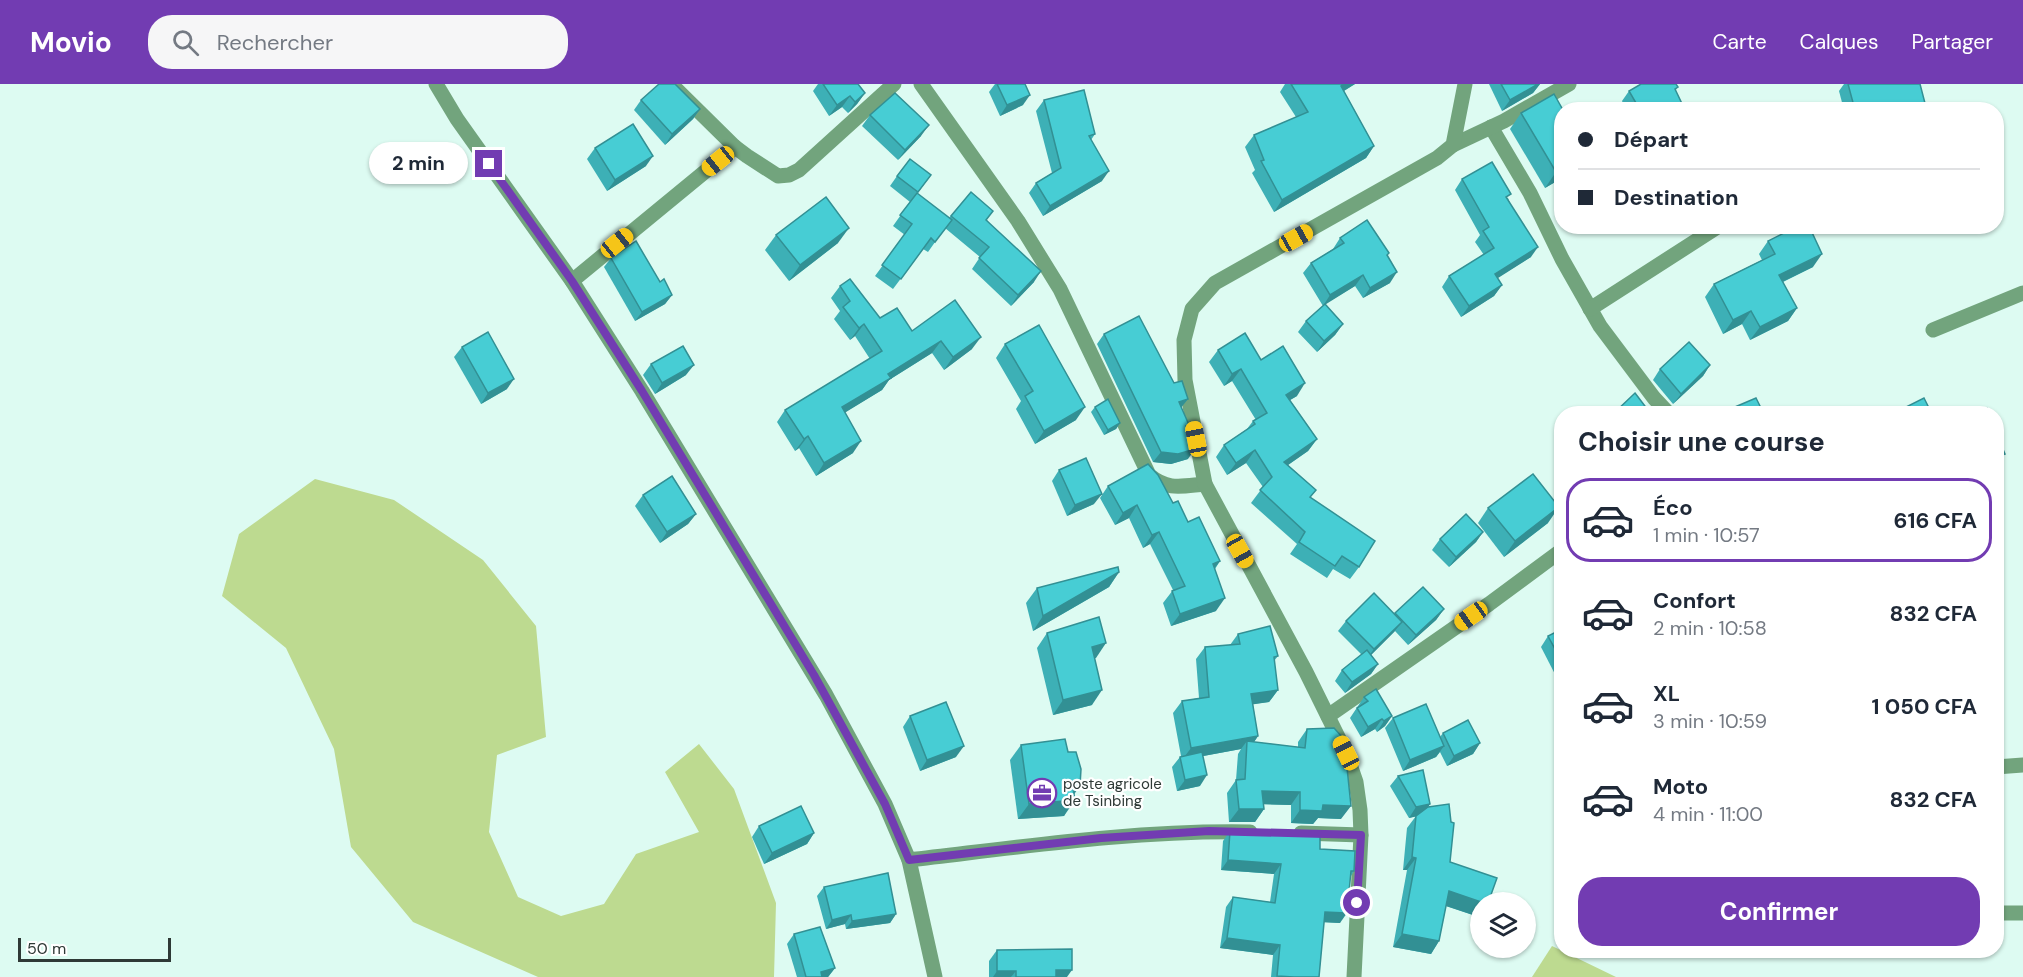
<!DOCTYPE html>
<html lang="fr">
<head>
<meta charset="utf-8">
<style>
	:root { --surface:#fff; --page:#f6f6f7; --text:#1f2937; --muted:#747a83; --line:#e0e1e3; --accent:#723cb2 }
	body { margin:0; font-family:"DM Sans",sans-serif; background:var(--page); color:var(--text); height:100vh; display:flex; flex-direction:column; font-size:22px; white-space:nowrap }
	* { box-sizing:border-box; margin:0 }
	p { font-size:20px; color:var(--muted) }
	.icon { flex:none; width:33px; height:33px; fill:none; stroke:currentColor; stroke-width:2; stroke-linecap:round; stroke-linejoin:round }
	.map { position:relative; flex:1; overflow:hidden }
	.drawer { position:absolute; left:1554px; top:322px; width:450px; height:552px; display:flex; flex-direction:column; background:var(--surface); border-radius:24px; box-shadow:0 2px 4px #0004 }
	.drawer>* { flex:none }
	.hud { position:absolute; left:1554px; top:18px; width:450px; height:132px; border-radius:24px; box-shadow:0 2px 4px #0004; display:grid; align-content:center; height:132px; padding:0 24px; background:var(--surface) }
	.tools { position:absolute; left:1470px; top:808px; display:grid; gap:12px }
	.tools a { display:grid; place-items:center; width:66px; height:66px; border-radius:50%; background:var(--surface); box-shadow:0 2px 4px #0004; font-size:30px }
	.scale { position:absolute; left:18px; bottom:15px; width:153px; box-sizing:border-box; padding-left:6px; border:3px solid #2e3936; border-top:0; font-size:16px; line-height:21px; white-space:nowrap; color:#2e3936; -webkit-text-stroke:4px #fff; paint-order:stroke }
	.end { position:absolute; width:27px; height:27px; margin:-14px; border:8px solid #723cb2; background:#fff; box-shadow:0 0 0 3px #fff }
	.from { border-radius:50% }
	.bubble { position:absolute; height:42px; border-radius:21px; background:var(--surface); box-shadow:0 2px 4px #0004; font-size:20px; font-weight:700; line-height:42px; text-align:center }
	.car { position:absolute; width:18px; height:36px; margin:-18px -9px; border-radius:8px; box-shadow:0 0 4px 2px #0007; background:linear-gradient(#f5c518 24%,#345 0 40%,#f5c518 0 76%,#345 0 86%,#f5c518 0) }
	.hud b { display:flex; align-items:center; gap:21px; height:57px; font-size:22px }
	.hud b+b { border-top:2px solid var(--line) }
	.hud i { width:15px; height:15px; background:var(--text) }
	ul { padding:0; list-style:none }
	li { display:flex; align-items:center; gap:18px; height:84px; margin:0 12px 9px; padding:0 12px; border:3px solid transparent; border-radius:24px }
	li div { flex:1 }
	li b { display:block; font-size:22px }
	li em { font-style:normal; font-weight:700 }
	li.current { border-color:var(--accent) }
	li>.icon { width:54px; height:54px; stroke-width:1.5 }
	h2 { padding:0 24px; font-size:27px; line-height:72px }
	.cta { display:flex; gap:12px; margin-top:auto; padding:12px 24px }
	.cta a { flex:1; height:69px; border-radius:24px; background:var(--accent); color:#fff; font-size:24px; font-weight:700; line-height:69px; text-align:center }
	header { display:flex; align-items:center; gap:36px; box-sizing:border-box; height:84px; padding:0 30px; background:var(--accent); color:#fff }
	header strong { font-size:28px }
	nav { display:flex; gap:33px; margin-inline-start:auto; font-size:21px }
	.search { width:420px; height:54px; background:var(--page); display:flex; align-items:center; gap:15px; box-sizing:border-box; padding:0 21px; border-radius:24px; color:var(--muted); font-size:22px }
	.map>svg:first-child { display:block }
	.green { fill:#bdda90 }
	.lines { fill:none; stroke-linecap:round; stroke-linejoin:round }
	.minor { stroke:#72a47d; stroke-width:15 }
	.wall { fill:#3db0b6 }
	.shaded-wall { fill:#329094 }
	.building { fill:#47cdd4; stroke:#329094; stroke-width:1.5 }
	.route { stroke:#723cb2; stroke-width:8 }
	.labels { text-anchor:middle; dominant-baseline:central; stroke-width:4.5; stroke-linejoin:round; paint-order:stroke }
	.poi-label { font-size:15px; fill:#2e3936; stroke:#fff; text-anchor:start }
</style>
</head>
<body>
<header>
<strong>Movio</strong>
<div class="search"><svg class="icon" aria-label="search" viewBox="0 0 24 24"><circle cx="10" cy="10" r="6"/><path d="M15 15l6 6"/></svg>Rechercher</div>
<nav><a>Carte</a><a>Calques</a><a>Partager</a></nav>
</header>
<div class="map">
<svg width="2023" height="893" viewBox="0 0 2023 893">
	<rect width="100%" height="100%" fill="#ddfbf2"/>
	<g class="green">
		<path d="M315 395 394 416 483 476 536 542 546 653 497 671 489 748 518 813 561 832 604 820 636 770 699 748 665 688 699 660 734 705 776 819 774 893H538L413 838 351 763 334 665 286 564 222 512 239 450Z"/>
		<path d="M1552 862 1616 893H1532Z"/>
	</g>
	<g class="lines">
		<g class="minor">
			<path d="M436 0 457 35 572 197 642 307 826 611 885 720 909 776"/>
			<path d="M671 0 735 63 747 72 778 92 789 91 799 86 894 0"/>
			<path d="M921 0 1018 137 1060 205 1149 391C1168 407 1182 402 1205 400"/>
			<path d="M1491 43 1530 109 1562 175 1600 242 1654 314 1669 330"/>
			<path d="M1453 61 1504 37 1569 0"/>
			<path d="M572 197 735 63"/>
			<path d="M1590 225 1719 142"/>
			<path d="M1933 246 2023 209"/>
			<path d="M1328 632 1489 520 1562 466"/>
			<path d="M1996 683 2023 681"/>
			<path d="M1301 749 1361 751"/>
			<path d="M1996 829H2023"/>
			<path d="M935 893 909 776C1022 763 1135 746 1250 748"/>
			<path d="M1354 893 1361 751 1360 726 1356 698 1346 669 1306 588 1205 400 1185 296 1184 256 1192 225 1215 199 1437 74 1453 61 1465 0"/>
		</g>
	</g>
	<g class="wall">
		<path d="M818 0H858L865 9 857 20 848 29 842 23 829 32 813 7Z"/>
		<path d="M995 0H1025L1023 21 1000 32 989 8Z"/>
		<path d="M1285 0H1355L1344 7 1374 62 1366 74 1274 128 1252 89 1255 86 1245 63 1254 51 1296 33 1280 8Z"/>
		<path d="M1489 0H1540L1533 9 1502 27Z"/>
		<path d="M1844 0H1920L1924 26H1844L1839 7Z"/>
		<path d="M1678 3 1675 7 1685 26H1626L1622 17 1629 7Z"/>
		<path d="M641 16 700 25 693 35 665 61 634 26Z"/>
		<path d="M1044 16 1095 50 1091 56 1102 97 1043 132 1029 109 1036 99 1052 89 1036 27Z"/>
		<path d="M1562 26V94L1545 104 1510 45 1521 29Z"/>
		<path d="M870 31 921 52 898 76 862 42Z"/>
		<path d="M595 64 646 82 607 107 587 75Z"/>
		<path d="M931 91 917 110 949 134 971 108 987 136 1034 198 1011 222 972 185 980 173 945 144 928 168 923 165 893 205 875 192 905 151 893 142 910 118 890 102 897 92Z"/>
		<path d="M1462 95 1508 114 1531 173 1497 194 1502 201 1494 212 1461 233 1442 203 1449 192 1484 171 1475 158 1480 151 1455 106Z"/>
		<path d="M776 151 838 159 789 197 765 166Z"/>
		<path d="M1340 154 1387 172 1390 199 1363 214 1355 202 1325 220 1343 240 1335 251 1317 268 1298 248 1306 237 1323 222 1303 189 1311 179 1333 165Z"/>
		<path d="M1768 157 1813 183 1783 198 1797 224 1788 237 1750 256 1742 240 1723 250 1705 213 1714 200 1762 176 1759 170Z"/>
		<path d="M611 174 660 198 672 211 665 220 635 237 604 183Z"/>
		<path d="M840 202 880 234 912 247 972 265 944 286 932 269 889 296 882 306 845 328 853 369 816 392 799 364 795 367 777 338 785 326 870 275 855 252 850 256 834 235 840 227 831 214Z"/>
		<path d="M1104 250 1174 299 1188 315 1181 323 1187 343 1188 375 1171 380 1153 378 1097 260Z"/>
		<path d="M1005 260 1076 336 1035 360 1016 325 1021 317 996 274Z"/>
		<path d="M462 263 507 305 481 320 454 273Z"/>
		<path d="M1218 266 1261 276 1297 312 1290 316 1317 355 1308 367 1288 381 1316 406 1310 414 1359 483 1350 495 1333 485 1327 494 1290 470 1297 460 1251 419 1263 403 1246 379 1227 391 1216 373 1224 361 1247 345 1253 337 1256 336 1232 297 1224 302 1209 278Z"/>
		<path d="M651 280 686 291 655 310 643 291Z"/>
		<path d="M1710 281 1703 292 1673 320 1653 296 1660 285Z"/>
		<path d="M1095 323 1120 339 1116 345 1104 351 1091 328Z"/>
		<path d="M1059 386 1094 420 1067 432 1052 397Z"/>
		<path d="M1108 402 1173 419 1220 477 1215 485 1216 527 1171 542 1163 519 1173 506 1150 460 1143 464 1129 434 1115 441 1100 414Z"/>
		<path d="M643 411 696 430 688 440 660 459 635 422Z"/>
		<path d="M1488 424 1548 439 1504 473 1478 439Z"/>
		<path d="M1483 448 1476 458 1449 483 1432 466 1440 455Z"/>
		<path d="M1119 488 1109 503 1033 547 1026 519 1037 504Z"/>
		<path d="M1444 525 1436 536 1408 561 1395 547 1371 571 1378 580 1371 590 1345 609 1335 597 1342 586 1362 571 1338 547 1346 537 1394 530 1395 529Z"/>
		<path d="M1562 545V596L1559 598 1541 563 1548 552Z"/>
		<path d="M1047 549 1096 574H1094L1092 621 1053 631 1037 564Z"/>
		<path d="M1238 550 1278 572 1274 577 1278 606 1269 618 1253 620 1258 652 1254 658 1298 663V658L1307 645 1341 735 1318 734 1313 740 1291 739V721L1264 720V725L1255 738H1229L1227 709 1236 696 1238 670 1241 665 1203 672 1200 702 1177 707 1172 683 1180 673 1181 672 1173 629 1182 617 1199 614 1196 575 1205 563 1230 561Z"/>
		<path d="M1364 613 1392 632 1385 642 1377 648 1375 645 1361 653 1350 634Z"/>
		<path d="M910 632 956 673 920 687 903 643Z"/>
		<path d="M1393 634 1440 653 1443 649 1480 659 1473 670 1447 682 1440 668 1436 673 1403 687 1385 644Z"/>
		<path d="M1021 661 1074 711 1064 732 1018 735 1010 676Z"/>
		<path d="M1398 692 1430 720 1428 723 1450 778 1479 833 1446 822 1439 857 1431 870 1393 863 1407 786H1403L1407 744 1416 732 1409 734 1390 702Z"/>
		<path d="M759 742 814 749 807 760 764 780 752 753Z"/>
		<path d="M1230 747 1320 765 1354 787 1351 792 1340 839 1324 838 1319 893H1271L1273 871 1220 864 1226 823 1233 813 1270 818 1274 790 1221 786 1223 757Z"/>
		<path d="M824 803 896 830 890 839 846 845 845 840 826 845 817 812Z"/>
		<path d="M794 850 835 884 828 893H797L787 860Z"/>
		<path d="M997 866 1067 893H989V877Z"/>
	</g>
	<g class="shaded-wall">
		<path d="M1344 0H1355L1332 14 1341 2Z"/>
		<path d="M1536 0H1540L1533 9 1502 27 1510 16Z"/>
		<path d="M865 9 857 20 848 29 855 18Z"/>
		<path d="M1030 11 1023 21 1000 32 1007 21Z"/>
		<path d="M850 12 842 23 829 32 837 21Z"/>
		<path d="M700 25 693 35 665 61 672 50Z"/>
		<path d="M929 41 921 52 898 76 905 66Z"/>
		<path d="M1374 62 1366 74 1274 128 1282 116Z"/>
		<path d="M653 72 646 82 607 107 615 96Z"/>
		<path d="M1562 85V94L1545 104 1556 88Z"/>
		<path d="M1109 87 1102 97 1043 132 1050 122Z"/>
		<path d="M849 144 838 159 789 197 800 181Z"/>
		<path d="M1538 163 1531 173 1487 201 1495 190Z"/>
		<path d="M1822 170 1813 183 1770 204 1779 191Z"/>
		<path d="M1041 187 1034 198 1011 222 1018 211Z"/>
		<path d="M1397 188 1390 199 1363 214 1370 204Z"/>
		<path d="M1363 191 1355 202 1323 222 1330 211Z"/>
		<path d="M1502 201 1494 212 1461 233 1469 222Z"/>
		<path d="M672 211 665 220 635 237 642 228Z"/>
		<path d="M1797 224 1788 237 1750 256 1760 243Z"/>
		<path d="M1751 227 1742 240 1723 250 1733 236Z"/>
		<path d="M864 240 855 252 850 256 859 244Z"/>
		<path d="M1343 240 1335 251 1317 268 1324 257Z"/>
		<path d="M981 253 972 265 944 286 953 273Z"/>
		<path d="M941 257 932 269 889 296 882 306 833 336 842 323 888 290Z"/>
		<path d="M694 281 686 291 655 310 662 299Z"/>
		<path d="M1710 281 1703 292 1673 320 1681 310Z"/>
		<path d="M1241 285 1232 297 1224 302 1232 290Z"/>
		<path d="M514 295 507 305 481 320 488 309Z"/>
		<path d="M1305 299 1297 312 1278 323 1286 311Z"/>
		<path d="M1188 315 1180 325 1179 318Z"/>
		<path d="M1085 323 1076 336 1035 360 1044 347Z"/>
		<path d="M1120 339 1116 345 1104 351 1108 346Z"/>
		<path d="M808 352 799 364 795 367 804 355Z"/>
		<path d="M1317 355 1308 367 1275 390 1284 378Z"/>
		<path d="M861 357 853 369 816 392 824 379Z"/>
		<path d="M1195 365 1188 375 1171 380 1153 378 1161 368Z"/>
		<path d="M1255 366 1246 379 1227 391 1236 379Z"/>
		<path d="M2005 370 1996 382V373Z"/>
		<path d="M1102 410 1094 420 1067 432 1075 421Z"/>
		<path d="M1137 421 1129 434 1115 441 1123 429Z"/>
		<path d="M1559 423 1548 439 1504 473 1515 457Z"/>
		<path d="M696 430 688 440 660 459 667 448Z"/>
		<path d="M1159 448 1150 460 1143 464 1152 451Z"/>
		<path d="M1483 448 1476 458 1449 483 1456 473Z"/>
		<path d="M1220 477 1211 489 1213 480Z"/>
		<path d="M1119 488 1109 503 1033 547 1043 532Z"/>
		<path d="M1225 514 1216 527 1171 542 1180 530Z"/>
		<path d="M1444 525 1436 536 1408 561 1416 551Z"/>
		<path d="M1402 538 1394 548 1366 576 1374 565Z"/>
		<path d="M1106 559 1096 574 1081 578 1092 563Z"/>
		<path d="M1378 580 1371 590 1345 609 1352 598Z"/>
		<path d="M1102 606 1092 621 1053 631 1063 616Z"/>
		<path d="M1278 606 1269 618 1242 622 1251 610Z"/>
		<path d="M1392 632 1385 642 1377 648 1384 637Z"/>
		<path d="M1382 635 1375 645 1361 653 1368 643Z"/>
		<path d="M1258 652 1250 664 1247 657 1241 665 1182 676 1191 664Z"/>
		<path d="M1480 659 1473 670 1447 682 1454 672Z"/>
		<path d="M964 662 956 673 920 687 927 676Z"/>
		<path d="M1444 662 1436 673 1403 687 1410 676Z"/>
		<path d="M1207 691 1200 702 1177 707 1185 696Z"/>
		<path d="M1080 702 1070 716H1075L1064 732 1018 735 1029 720 1073 704Z"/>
		<path d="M1262 707 1300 708 1291 721 1253 720Z"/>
		<path d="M1430 720 1423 731 1409 734 1416 723Z"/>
		<path d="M1323 721 1351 722 1341 735 1318 734 1313 740 1291 739 1300 726Z"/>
		<path d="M1239 725H1264L1255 738H1229Z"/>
		<path d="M814 749 807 760 764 780 772 769Z"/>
		<path d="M1412 773 1416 774 1407 786H1403Z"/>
		<path d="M1228 776 1281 780 1274 790 1221 786Z"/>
		<path d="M1449 807 1484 819H1480V831L1479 833 1440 820Z"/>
		<path d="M1325 828 1347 829 1340 839 1318 838Z"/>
		<path d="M896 830 890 839 846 845 852 837Z"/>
		<path d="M851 831 845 840 826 845 832 836Z"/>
		<path d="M1402 850 1439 857 1431 870 1393 863Z"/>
		<path d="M1227 854 1280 861 1273 871 1220 864Z"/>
		<path d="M835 884 828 893H818L821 888Z"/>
		<path d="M1056 886H1072L1067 893H1052Z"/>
		<path d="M997 887H1016L1011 893H993Z"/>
	</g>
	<g class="building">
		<path d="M659 0H675L700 25 672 50 641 16Z"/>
		<path d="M823 0H858L865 9 855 18 850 12 837 21Z"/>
		<path d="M997 0H1025L1030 11 1007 21Z"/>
		<path d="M1291 0H1344L1341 2 1374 62 1282 116 1261 77 1264 76 1254 51 1308 28Z"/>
		<path d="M1501 0H1538L1510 16Z"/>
		<path d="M1641 0H1676L1678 3 1675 5 1685 26H1640L1629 7Z"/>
		<path d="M1848 0H1920L1926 23 1918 26H1906L1905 23 1897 26H1855Z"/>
		<path d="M1084 6 1095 50 1089 52 1109 87 1050 122 1036 99 1061 84 1044 16Z"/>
		<path d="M895 9 929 41 905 66 870 31Z"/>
		<path d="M1554 10 1563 26H1562V85L1556 88 1521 29Z"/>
		<path d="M633 40 653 72 615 96 595 64Z"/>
		<path d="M910 75 931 91 918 108 897 92Z"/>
		<path d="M1492 78 1511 110 1506 113 1538 163 1495 190 1502 201 1469 222 1449 192 1494 164 1483 147 1489 143 1462 95Z"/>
		<path d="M971 108 993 127 986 136 1041 187 1018 211 979 174 989 163 951 132Z"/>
		<path d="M917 109 952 136 935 158 931 154 901 195 882 181 912 140 900 131Z"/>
		<path d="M826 113 849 144 800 181 776 151Z"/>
		<path d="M1367 136 1389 169 1387 171 1397 188 1370 204 1363 191 1330 211 1311 179 1344 159 1340 154Z"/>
		<path d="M1798 142H1809L1822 170 1779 191 1797 224 1760 243 1751 227 1733 236 1714 200 1775 170 1768 157Z"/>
		<path d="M636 157 660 198 664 195 672 211 642 228 611 174Z"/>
		<path d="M850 195 880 234 897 224 912 247 955 216 981 253 953 273 941 257 888 290 891 294 842 323 861 357 824 379 808 352 804 355 785 326 882 267 864 240 859 244 843 223 850 217 840 202Z"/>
		<path d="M1325 220 1343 240 1324 257 1306 237Z"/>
		<path d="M1139 232 1174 299 1182 297 1188 315 1179 318 1189 341 1186 342 1195 365 1178 370 1161 368 1104 250Z"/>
		<path d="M1039 241 1085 323 1044 347 1025 312 1033 307 1005 260Z"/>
		<path d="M488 248 514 295 488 309 462 263Z"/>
		<path d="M1245 249 1261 276 1283 262 1305 299 1286 311 1317 355 1284 378 1316 406 1310 413 1375 457 1359 483 1342 472 1335 482 1299 458 1305 448 1260 406 1272 393 1255 366 1236 379 1224 361 1255 340 1253 337 1267 329 1241 285 1232 290 1218 266Z"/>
		<path d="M1689 258 1710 281 1681 310 1660 285Z"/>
		<path d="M683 262 694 281 662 299 651 280Z"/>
		<path d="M1635 309 1651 330H1613Z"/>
		<path d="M1756 314 1764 330H1730L1728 326Z"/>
		<path d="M1924 314 1932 330H1897L1896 328Z"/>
		<path d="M1108 315 1120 339 1108 346 1095 323Z"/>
		<path d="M1987 324 1989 330H1973Z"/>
		<path d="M1996 349 2005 370 1996 373Z"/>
		<path d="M1086 374 1102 410 1075 421 1059 386Z"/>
		<path d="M1148 380 1158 391 1173 419 1178 417 1188 438 1199 433 1220 477 1213 480 1225 514 1180 530 1172 507 1185 502 1159 448 1152 451 1137 421 1123 429 1108 402Z"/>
		<path d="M1533 390 1559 423 1515 457 1488 424Z"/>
		<path d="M672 392 696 430 667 448 643 411Z"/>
		<path d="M1466 430 1483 448 1456 473 1440 455Z"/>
		<path d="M1118 483 1119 488 1043 532 1037 504Z"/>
		<path d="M1423 503 1444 525 1416 551 1395 529Z"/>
		<path d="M1374 509 1402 538 1374 565 1346 537Z"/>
		<path d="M1099 533 1106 559 1092 563 1102 606 1063 616 1047 549Z"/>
		<path d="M1270 542 1278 572 1274 573 1278 606 1251 610 1258 652 1191 664 1182 617 1209 613 1205 563 1240 560 1238 550Z"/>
		<path d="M1562 545V578L1548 552Z"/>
		<path d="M1367 566 1378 580 1352 598 1342 586Z"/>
		<path d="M1376 605 1392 632 1384 637 1382 635 1368 643 1357 624 1368 617 1364 613Z"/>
		<path d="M946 618 964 662 927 676 910 632Z"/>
		<path d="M1426 620 1444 662 1410 676 1393 634Z"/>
		<path d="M1468 636 1480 659 1454 672 1443 649Z"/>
		<path d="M1334 644 1344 655 1351 722 1323 721 1322 727 1300 726V708L1262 707 1264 725H1239L1236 696 1245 695 1247 657 1305 664 1307 645Z"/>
		<path d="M1065 655 1068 668H1076L1081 685 1080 702 1073 704 1075 716 1029 720 1021 661Z"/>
		<path d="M1202 668 1207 691 1185 696 1180 673Z"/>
		<path d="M1423 686 1430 720 1416 723 1398 692Z"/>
		<path d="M1449 720 1451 738 1454 739 1450 778 1497 794 1488 819H1484L1449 807 1439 857 1402 850 1416 774 1412 773 1416 732 1428 723Z"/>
		<path d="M801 722 814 749 772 769 759 742Z"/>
		<path d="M1230 747 1320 749V765L1355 767 1354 787H1351L1347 829 1325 828 1319 893H1294L1277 892 1280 861 1227 854 1233 813 1275 819 1281 780 1228 776Z"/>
		<path d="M888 789 896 830 852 837 851 831 832 836 824 803Z"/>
		<path d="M820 843 835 884 821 888 822 893H806L794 850Z"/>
		<path d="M1072 865V886H1056V893H1016V887H997V866Z"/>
	</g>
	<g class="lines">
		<path class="route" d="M489 80 572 197 642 307 814 591 885 720 909 776 1101 754 1209 747 1361 751 1357 819"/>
	</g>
	<defs>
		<g id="office-ring" transform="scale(1.5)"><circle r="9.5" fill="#fff" stroke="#723cb2" stroke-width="1.5"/><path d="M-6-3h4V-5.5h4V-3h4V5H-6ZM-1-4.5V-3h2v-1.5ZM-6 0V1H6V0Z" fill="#723cb2"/></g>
	</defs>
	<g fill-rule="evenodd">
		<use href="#office-ring" x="1042" y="709"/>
	</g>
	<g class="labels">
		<g class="poi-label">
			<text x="1063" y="700">poste agricole<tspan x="1063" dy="17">de Tsinbing</tspan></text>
		</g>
	</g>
</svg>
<div class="tools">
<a><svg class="icon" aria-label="layers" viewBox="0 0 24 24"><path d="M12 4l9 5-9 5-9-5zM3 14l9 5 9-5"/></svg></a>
</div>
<div class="scale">50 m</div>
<i class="end from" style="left:1357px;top:819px"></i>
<i class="end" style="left:489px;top:80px"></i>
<div class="bubble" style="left:369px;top:58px;width:99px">2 min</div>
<i class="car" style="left:718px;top:77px;rotate:231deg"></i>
<i class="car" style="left:1296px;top:154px;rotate:61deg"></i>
<i class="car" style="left:617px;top:159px;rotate:51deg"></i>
<i class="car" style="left:1196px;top:355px;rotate:349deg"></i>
<i class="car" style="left:1240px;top:467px;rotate:151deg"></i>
<i class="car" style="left:1471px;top:532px;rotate:235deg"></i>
<i class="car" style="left:1346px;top:669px;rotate:334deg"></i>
<div class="hud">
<b><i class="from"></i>Départ</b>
<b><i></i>Destination</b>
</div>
<section class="drawer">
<h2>Choisir une course</h2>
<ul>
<li class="current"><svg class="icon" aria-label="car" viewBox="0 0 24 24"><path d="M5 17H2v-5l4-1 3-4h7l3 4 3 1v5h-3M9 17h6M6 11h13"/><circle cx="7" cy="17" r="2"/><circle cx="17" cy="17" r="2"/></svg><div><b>Éco</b><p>1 min · 10:57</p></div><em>616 CFA</em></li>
<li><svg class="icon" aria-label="car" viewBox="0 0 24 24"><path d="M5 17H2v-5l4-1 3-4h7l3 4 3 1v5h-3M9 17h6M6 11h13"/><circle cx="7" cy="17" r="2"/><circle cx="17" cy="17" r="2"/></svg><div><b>Confort</b><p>2 min · 10:58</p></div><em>832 CFA</em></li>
<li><svg class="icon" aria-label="car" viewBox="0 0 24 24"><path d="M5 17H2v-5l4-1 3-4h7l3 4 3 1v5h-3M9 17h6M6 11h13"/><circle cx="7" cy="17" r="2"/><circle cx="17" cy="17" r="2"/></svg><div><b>XL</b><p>3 min · 10:59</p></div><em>1 050 CFA</em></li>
<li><svg class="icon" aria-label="car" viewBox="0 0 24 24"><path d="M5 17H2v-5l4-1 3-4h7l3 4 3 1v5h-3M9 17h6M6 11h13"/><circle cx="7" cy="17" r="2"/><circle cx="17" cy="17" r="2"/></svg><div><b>Moto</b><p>4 min · 11:00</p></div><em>832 CFA</em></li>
</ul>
<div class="cta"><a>Confirmer</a></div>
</section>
</div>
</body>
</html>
